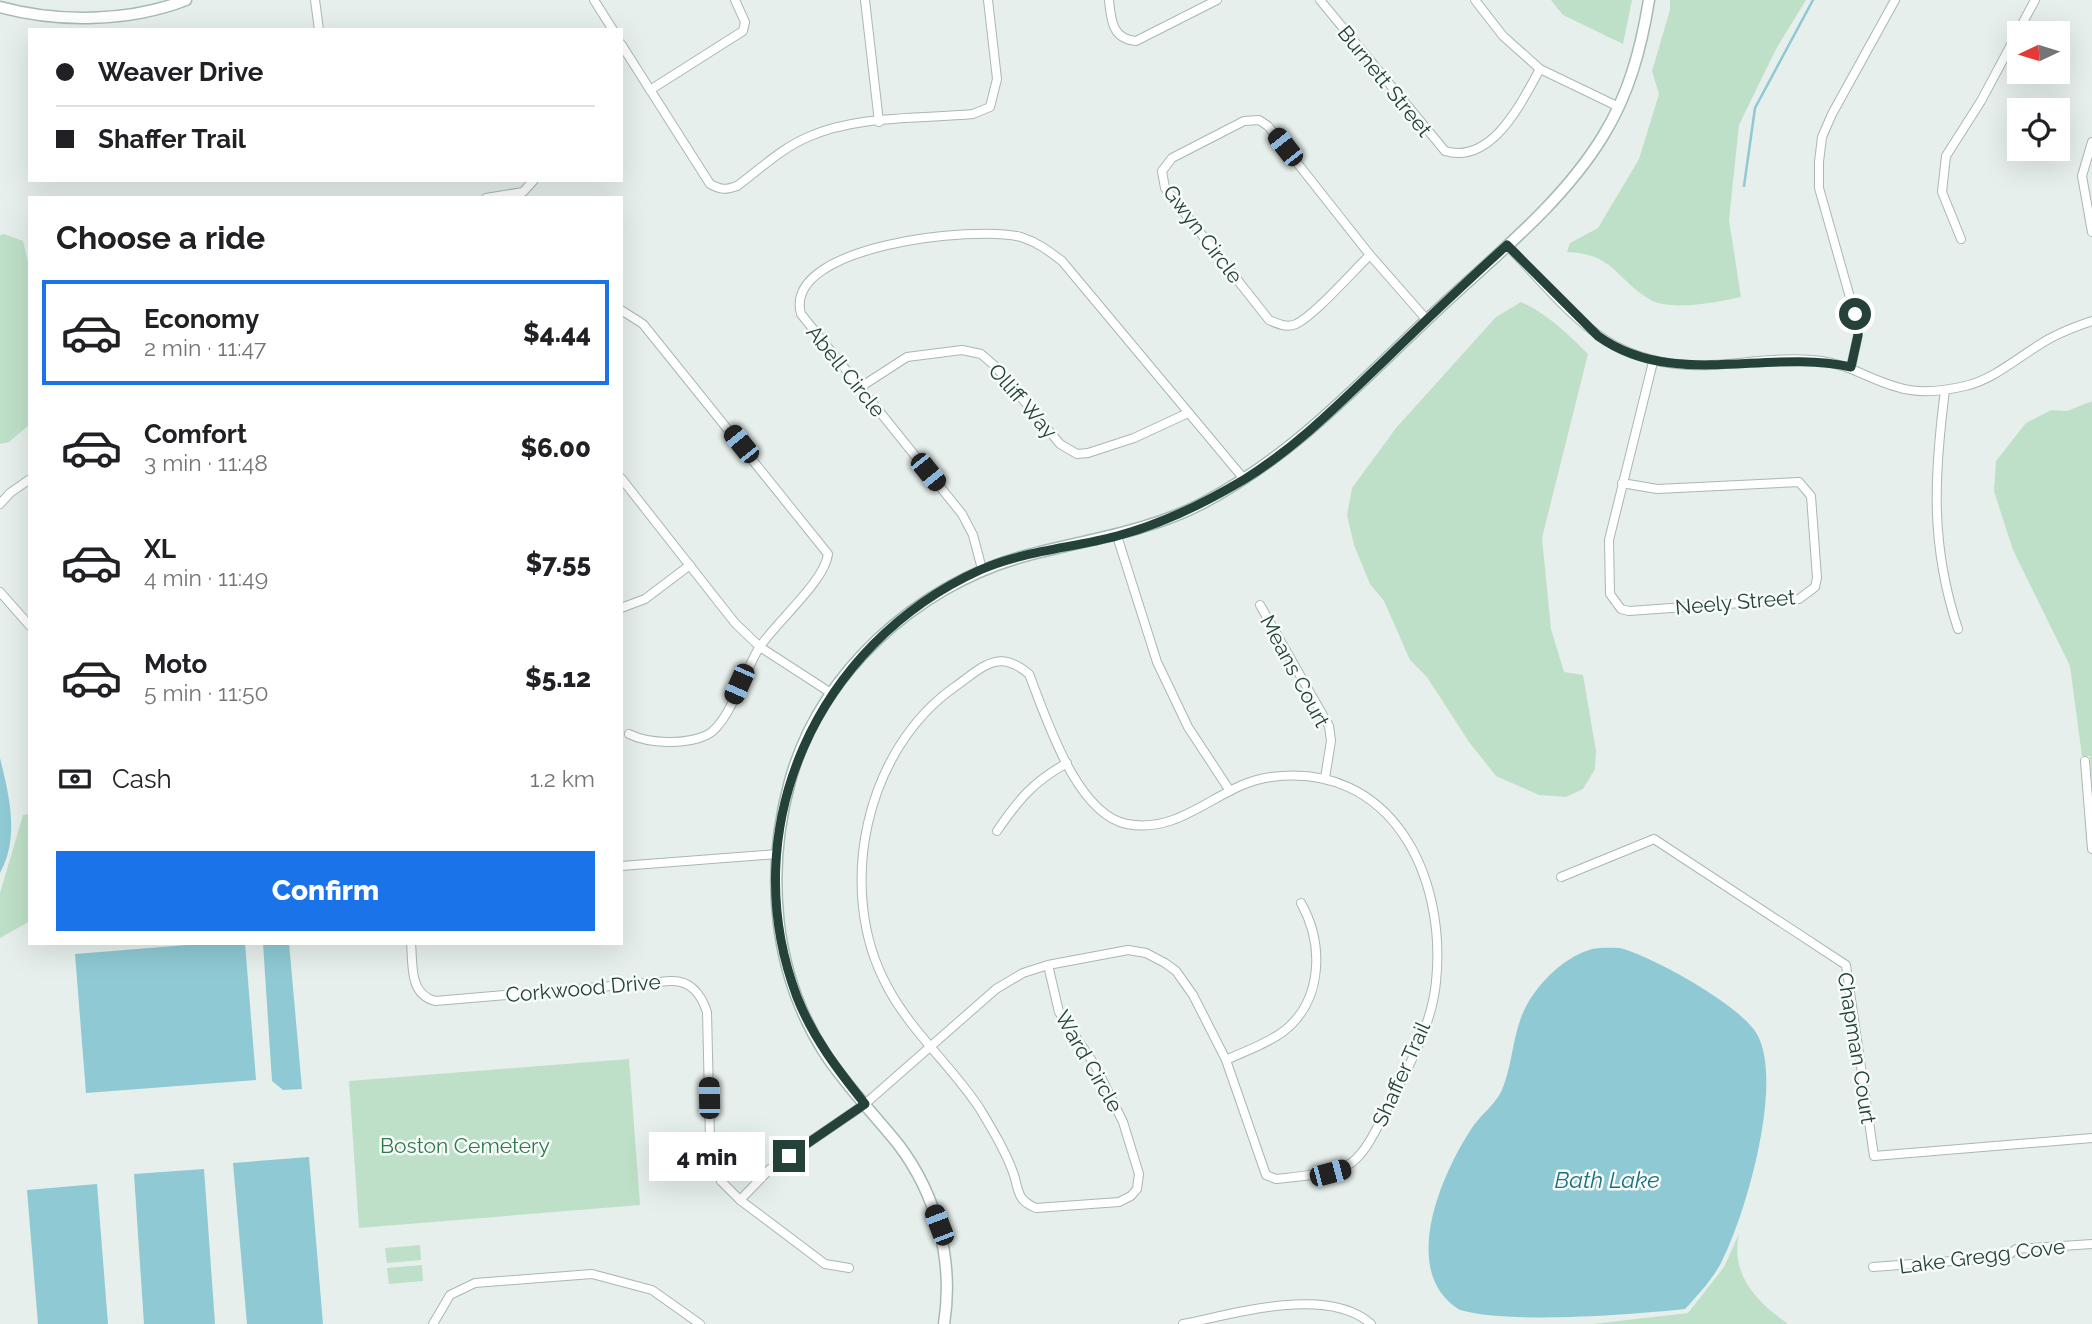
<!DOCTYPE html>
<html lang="en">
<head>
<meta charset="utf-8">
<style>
	:root { --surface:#fff; --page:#f6f6f6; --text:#202124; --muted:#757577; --line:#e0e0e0; --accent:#1a73e8 }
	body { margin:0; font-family:Raleway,sans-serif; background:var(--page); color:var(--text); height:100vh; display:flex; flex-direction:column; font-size:26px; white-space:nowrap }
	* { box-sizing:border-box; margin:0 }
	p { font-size:23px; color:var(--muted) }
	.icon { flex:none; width:38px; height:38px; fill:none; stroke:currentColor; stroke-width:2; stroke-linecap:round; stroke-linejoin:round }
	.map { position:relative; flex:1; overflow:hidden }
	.panel { position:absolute; left:28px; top:196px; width:595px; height:749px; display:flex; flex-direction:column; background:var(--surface); border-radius:0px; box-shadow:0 7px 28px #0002 }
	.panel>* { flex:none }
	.hud { position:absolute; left:28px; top:28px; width:595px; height:154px; border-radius:0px; box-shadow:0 7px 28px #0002; display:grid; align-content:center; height:154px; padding:0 28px; background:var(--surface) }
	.needle { width:46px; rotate:266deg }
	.fabs { position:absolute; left:2007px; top:21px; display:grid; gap:14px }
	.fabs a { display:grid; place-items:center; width:63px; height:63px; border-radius:0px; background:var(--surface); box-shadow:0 7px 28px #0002; font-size:35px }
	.end { position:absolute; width:32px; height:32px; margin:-16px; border:9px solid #24423a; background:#fff; box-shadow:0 0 0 4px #fff }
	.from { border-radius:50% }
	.bubble { position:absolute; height:49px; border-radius:0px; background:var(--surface); box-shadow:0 7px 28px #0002; font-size:23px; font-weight:800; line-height:49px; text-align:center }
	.car { position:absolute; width:21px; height:42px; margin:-21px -10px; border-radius:9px; box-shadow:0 0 5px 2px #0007; background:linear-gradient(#222 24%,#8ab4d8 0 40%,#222 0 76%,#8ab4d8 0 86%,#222 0) }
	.hud b { display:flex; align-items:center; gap:24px; height:66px; font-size:26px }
	.hud b+b { border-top:2px solid var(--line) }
	.hud i { width:18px; height:18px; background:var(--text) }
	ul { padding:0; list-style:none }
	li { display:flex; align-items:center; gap:21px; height:105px; margin:0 14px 10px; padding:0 14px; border:4px solid transparent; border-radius:0px }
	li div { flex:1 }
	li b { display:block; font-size:26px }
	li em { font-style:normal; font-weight:800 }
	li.current { border-color:var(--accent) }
	li>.icon { width:63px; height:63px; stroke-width:1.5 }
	h2 { padding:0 28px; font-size:32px; line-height:84px }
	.pay { display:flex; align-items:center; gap:18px; height:77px; padding:0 28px; font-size:26px }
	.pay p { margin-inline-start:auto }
	.button { display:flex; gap:14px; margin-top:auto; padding:14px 28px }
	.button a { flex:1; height:80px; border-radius:0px; background:var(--accent); color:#fff; font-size:28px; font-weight:800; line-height:80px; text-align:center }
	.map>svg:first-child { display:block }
	.green { fill:#bfe0c8 }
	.water { fill:#8ec9d4 }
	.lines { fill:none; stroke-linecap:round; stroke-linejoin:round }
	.stream { stroke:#8ec9d4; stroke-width:2.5 }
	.street-casing { stroke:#a8b8b2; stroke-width:10 }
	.secondary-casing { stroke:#a4bbb3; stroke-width:13 }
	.street { stroke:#fff; stroke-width:8 }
	.secondary { stroke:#fff; stroke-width:10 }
	.route { stroke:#24423a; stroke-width:9 }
	.labels { text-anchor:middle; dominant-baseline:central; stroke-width:5; stroke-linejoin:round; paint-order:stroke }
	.street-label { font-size:21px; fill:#24423a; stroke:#f7fbf9 }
	.park-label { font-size:21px; fill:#2d7a4b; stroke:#f7fbf9 }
	.water-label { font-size:23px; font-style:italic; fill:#1c6f80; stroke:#f7fbf9 }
</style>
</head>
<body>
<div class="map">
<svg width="2092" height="1324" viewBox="0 0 2092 1324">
	<rect width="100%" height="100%" fill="#e6efeb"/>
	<g class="green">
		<path d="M1551 0H1632L1623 44 1563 15Z"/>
		<path d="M1670 0H1806L1776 49 1739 125 1729 220 1741 297C1719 302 1669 312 1649 299 1615 278 1614 254 1567 252L1570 243 1598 228 1639 159 1659 94 1652 71 1670 10Z"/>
		<path d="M4 234 23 241 30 270V424L9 442 0 444V235Z"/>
		<path d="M1521 302C1546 313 1568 334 1588 354L1542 538 1551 629 1564 672 1583 675 1596 751 1595 769 1583 789 1566 797 1539 795 1496 776 1469 742 1427 677 1410 660 1384 601 1370 584 1354 545 1347 515 1352 488 1396 428 1496 317Z"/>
		<path d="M2092 401V786L2090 756H2082L2070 666 2013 550 1994 491 1996 461 2026 423 2051 410 2067 411Z"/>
		<path d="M30 814V921L0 938V893L23 815Z"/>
		<path d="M629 1059 640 1205 359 1228 349 1081Z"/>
		<path d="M1739 1234C1730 1275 1757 1302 1788 1324H1593L1688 1313 1724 1267Z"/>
		<path d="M420 1245 421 1260 387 1263 385 1248Z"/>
		<path d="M422 1265 423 1281 389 1284 387 1268Z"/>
	</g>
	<g class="water">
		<path d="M0 758C9 795 20 837 0 873Z"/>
		<path d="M212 943H245L256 1080 86 1093 75 954Z"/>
		<path d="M263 943H289L302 1089 283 1090 272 1081Z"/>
		<path d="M1620 948C1652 956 1744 1007 1758 1036 1783 1085 1746 1215 1721 1263 1712 1280 1698 1295 1685 1309 1628 1315 1509 1324 1460 1310 1397 1272 1443 1170 1474 1125 1483 1113 1494 1105 1501 1092 1512 1068 1512 1040 1522 1015 1533 988 1561 959 1589 950 1598 947 1610 948 1620 948Z"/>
		<path d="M309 1157 323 1324H247L233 1163Z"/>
		<path d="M204 1169 215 1324H144L134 1174Z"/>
		<path d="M97 1184 108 1324H38L27 1190Z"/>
	</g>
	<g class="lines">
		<path class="stream" d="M1744 186 1755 108 1813 0"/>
		<g class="street-casing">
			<g id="street">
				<path d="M315 0 319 30"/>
				<path d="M594 0 613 30"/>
				<path d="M865 0 879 122"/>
				<path d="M1109 0C1111 20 1112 39 1136 41L1217 0"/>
				<path d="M1320 0 1445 151C1492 165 1521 103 1540 69"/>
				<path d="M1475 0 1503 36 1540 69 1619 107"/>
				<path d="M621 44 710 184C721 190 726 190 737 186 760 169 782 148 808 137 857 115 920 119 973 114L990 107 997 79 988 0"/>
				<path d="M650 90 743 31 745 22 735 0"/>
				<path d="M2092 142 2082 176 2092 232"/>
				<path d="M486 198 523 192 534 180"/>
				<path d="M1961 239 1942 192 1946 156 1981 101 2035 0"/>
				<path d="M1507 245C1572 313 1608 370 1711 365 1748 363 1786 356 1822 361 1850 365 1871 380 1897 387 1918 394 1944 391 1965 386 1992 380 2016 359 2039 345 2055 334 2074 327 2092 321"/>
				<path d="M1370 255C1353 271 1315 315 1296 324 1287 328 1278 324 1269 320L1165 188 1162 171 1172 158 1244 121 1259 120 1268 126 1370 255 1427 320"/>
				<path d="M621 310 643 324 828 554C825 581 776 622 759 648 745 670 729 724 707 735 686 745 649 744 629 734"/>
				<path d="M1851 367 1858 335 1855 315 1819 188V162L1822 137 1832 114 1895 0"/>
				<path d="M859 388 907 357 962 350 981 354 995 366 1060 444 1077 454 1088 453 1134 438 1188 413"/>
				<path d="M1945 390C1934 476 1930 545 1958 629"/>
				<path d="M621 478 735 623 760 647 831 693"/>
				<path d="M1622 483 1657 489 1799 482 1811 496 1817 578 1815 587 1799 599 1629 611 1621 609 1610 594 1609 540 1653 362"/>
				<path d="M0 504 10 493 30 479"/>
				<path d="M1117 536 1157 662 1188 727 1230 791"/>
				<path d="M982 569 973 535 962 514 801 314C782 245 976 225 1021 237 1037 242 1049 251 1062 261L1244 479"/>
				<path d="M0 592 30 626"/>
				<path d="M1260 605 1329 726 1331 741 1325 778"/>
				<path d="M621 608 645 599 690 565"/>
				<path d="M2085 761 2092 849"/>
				<path d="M997 831C1019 799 1033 782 1067 763"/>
				<path d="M621 866 777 854"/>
				<path d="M1561 877 1654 839 1846 965 1874 1156 2092 1138"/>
				<path d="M411 943C413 965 409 994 435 1001L670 981C691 980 701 994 707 1012L710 1140 713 1160 721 1181 740 1200 825 1264 849 1268"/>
				<path d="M1226 1060C1245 1051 1267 1044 1284 1031 1323 1000 1324 944 1301 903"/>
				<path d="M740 1200 770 1169 865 1104 996 989 1023 973 1048 965 1128 950 1146 953 1165 963 1176 971 1193 995 1226 1060 1266 1175 1276 1179C1356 1170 1354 1174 1391 1101 1410 1064 1432 1024 1436 982 1447 877 1392 761 1271 777 1220 783 1183 835 1127 824 1076 814 1046 717 1029 674 998 648 983 667 956 686 865 749 835 890 887 986 911 1032 952 1066 980 1109 992 1129 1006 1152 1014 1175 1016 1181 1017 1189 1020 1195 1023 1202 1029 1205 1036 1208L1119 1202 1131 1196 1137 1189 1139 1174 1123 1122 1096 1067 1059 1012 1048 965"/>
				<path d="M1873 1267 2006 1257 2016 1249 2092 1244"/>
				<path d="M433 1324 450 1295 475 1283 592 1274 652 1290 700 1324"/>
				<path d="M1183 1324C1234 1314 1328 1285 1371 1324"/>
			</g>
		</g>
		<g class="secondary-casing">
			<g id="secondary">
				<path d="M0 7C59 23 129 22 186 0"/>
				<path d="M944 1324C954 1261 937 1195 898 1144 874 1114 845 1085 824 1052 773 972 765 872 790 781 820 673 916 587 1021 557 1083 540 1146 533 1203 503 1297 453 1358 384 1434 313 1492 258 1561 205 1603 136 1629 94 1641 49 1649 0"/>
			</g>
		</g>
		<use href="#street" class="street"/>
		<use href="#secondary" class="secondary"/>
	</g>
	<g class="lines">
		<path class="route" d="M789 1156 865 1104C838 1070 813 1038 797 997 733 828 817 644 980 570 1023 551 1072 548 1117 536 1162 524 1205 503 1245 479 1298 446 1341 402 1386 359 1426 320 1466 282 1507 245L1598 336C1673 390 1766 348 1851 367L1858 335 1855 314"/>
	</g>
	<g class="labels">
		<g class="street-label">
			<text transform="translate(1385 81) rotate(51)">Burnett Street</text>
			<text transform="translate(1203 234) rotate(53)">Gwyn Circle</text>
			<text transform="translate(846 371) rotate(51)">Abell Circle</text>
			<text transform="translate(1023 401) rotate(49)">Olliff Way</text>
			<text transform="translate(1735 602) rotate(-5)">Neely Street</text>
			<text transform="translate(1295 671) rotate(62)">Means Court</text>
			<text transform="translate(583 988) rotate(-5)">Corkwood Drive</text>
			<text transform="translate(1857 1048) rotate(81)">Chapman Court</text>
			<text transform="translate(1089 1061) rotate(60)">Ward Circle</text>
			<text transform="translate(1401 1074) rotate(-66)">Shaffer Trail</text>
			<text transform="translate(1982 1256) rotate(-7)">Lake Gregg Cove</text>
		</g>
		<g class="park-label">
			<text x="465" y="1145">Boston Cemetery</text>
		</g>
		<g class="water-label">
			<text x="1607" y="1179">Bath Lake</text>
		</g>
	</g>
</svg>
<div class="fabs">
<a><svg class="needle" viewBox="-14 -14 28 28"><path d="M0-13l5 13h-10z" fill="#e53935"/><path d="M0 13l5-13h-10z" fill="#757577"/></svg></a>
<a><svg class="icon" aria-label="locate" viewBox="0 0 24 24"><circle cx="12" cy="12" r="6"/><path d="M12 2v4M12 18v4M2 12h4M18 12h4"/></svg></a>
</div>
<i class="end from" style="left:1855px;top:314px"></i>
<i class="end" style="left:789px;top:1156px"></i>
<div class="bubble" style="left:649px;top:1132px;width:116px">4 min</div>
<i class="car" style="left:1285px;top:147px;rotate:322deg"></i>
<i class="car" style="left:741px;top:444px;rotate:321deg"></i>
<i class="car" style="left:928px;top:472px;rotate:141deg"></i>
<i class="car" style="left:739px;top:684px;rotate:204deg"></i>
<i class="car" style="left:709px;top:1098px;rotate:359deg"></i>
<i class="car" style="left:1330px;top:1173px;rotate:75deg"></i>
<i class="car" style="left:939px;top:1225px;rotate:339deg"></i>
<div class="hud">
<b><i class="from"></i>Weaver Drive</b>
<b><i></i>Shaffer Trail</b>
</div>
<section class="panel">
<h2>Choose a ride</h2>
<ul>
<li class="current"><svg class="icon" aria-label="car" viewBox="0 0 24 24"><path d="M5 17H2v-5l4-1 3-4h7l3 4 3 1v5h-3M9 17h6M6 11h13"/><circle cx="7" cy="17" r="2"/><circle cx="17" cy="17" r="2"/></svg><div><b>Economy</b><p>2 min · 11:47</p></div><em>$4.44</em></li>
<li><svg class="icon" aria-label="car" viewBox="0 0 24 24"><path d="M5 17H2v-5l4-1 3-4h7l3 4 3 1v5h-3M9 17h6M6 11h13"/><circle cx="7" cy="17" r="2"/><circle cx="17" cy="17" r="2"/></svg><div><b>Comfort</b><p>3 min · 11:48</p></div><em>$6.00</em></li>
<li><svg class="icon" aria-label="car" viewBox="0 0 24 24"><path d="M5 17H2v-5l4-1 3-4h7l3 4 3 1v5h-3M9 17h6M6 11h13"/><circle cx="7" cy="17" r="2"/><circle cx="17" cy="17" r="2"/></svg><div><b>XL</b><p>4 min · 11:49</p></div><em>$7.55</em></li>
<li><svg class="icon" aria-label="car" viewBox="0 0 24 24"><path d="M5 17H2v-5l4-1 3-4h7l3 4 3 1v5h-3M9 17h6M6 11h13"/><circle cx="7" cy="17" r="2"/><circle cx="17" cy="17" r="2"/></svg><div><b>Moto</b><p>5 min · 11:50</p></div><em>$5.12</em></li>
</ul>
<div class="pay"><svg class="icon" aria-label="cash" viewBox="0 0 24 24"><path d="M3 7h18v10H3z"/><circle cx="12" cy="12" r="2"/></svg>Cash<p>1.2 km</p></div>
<div class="button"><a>Confirm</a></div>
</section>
</div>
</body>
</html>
